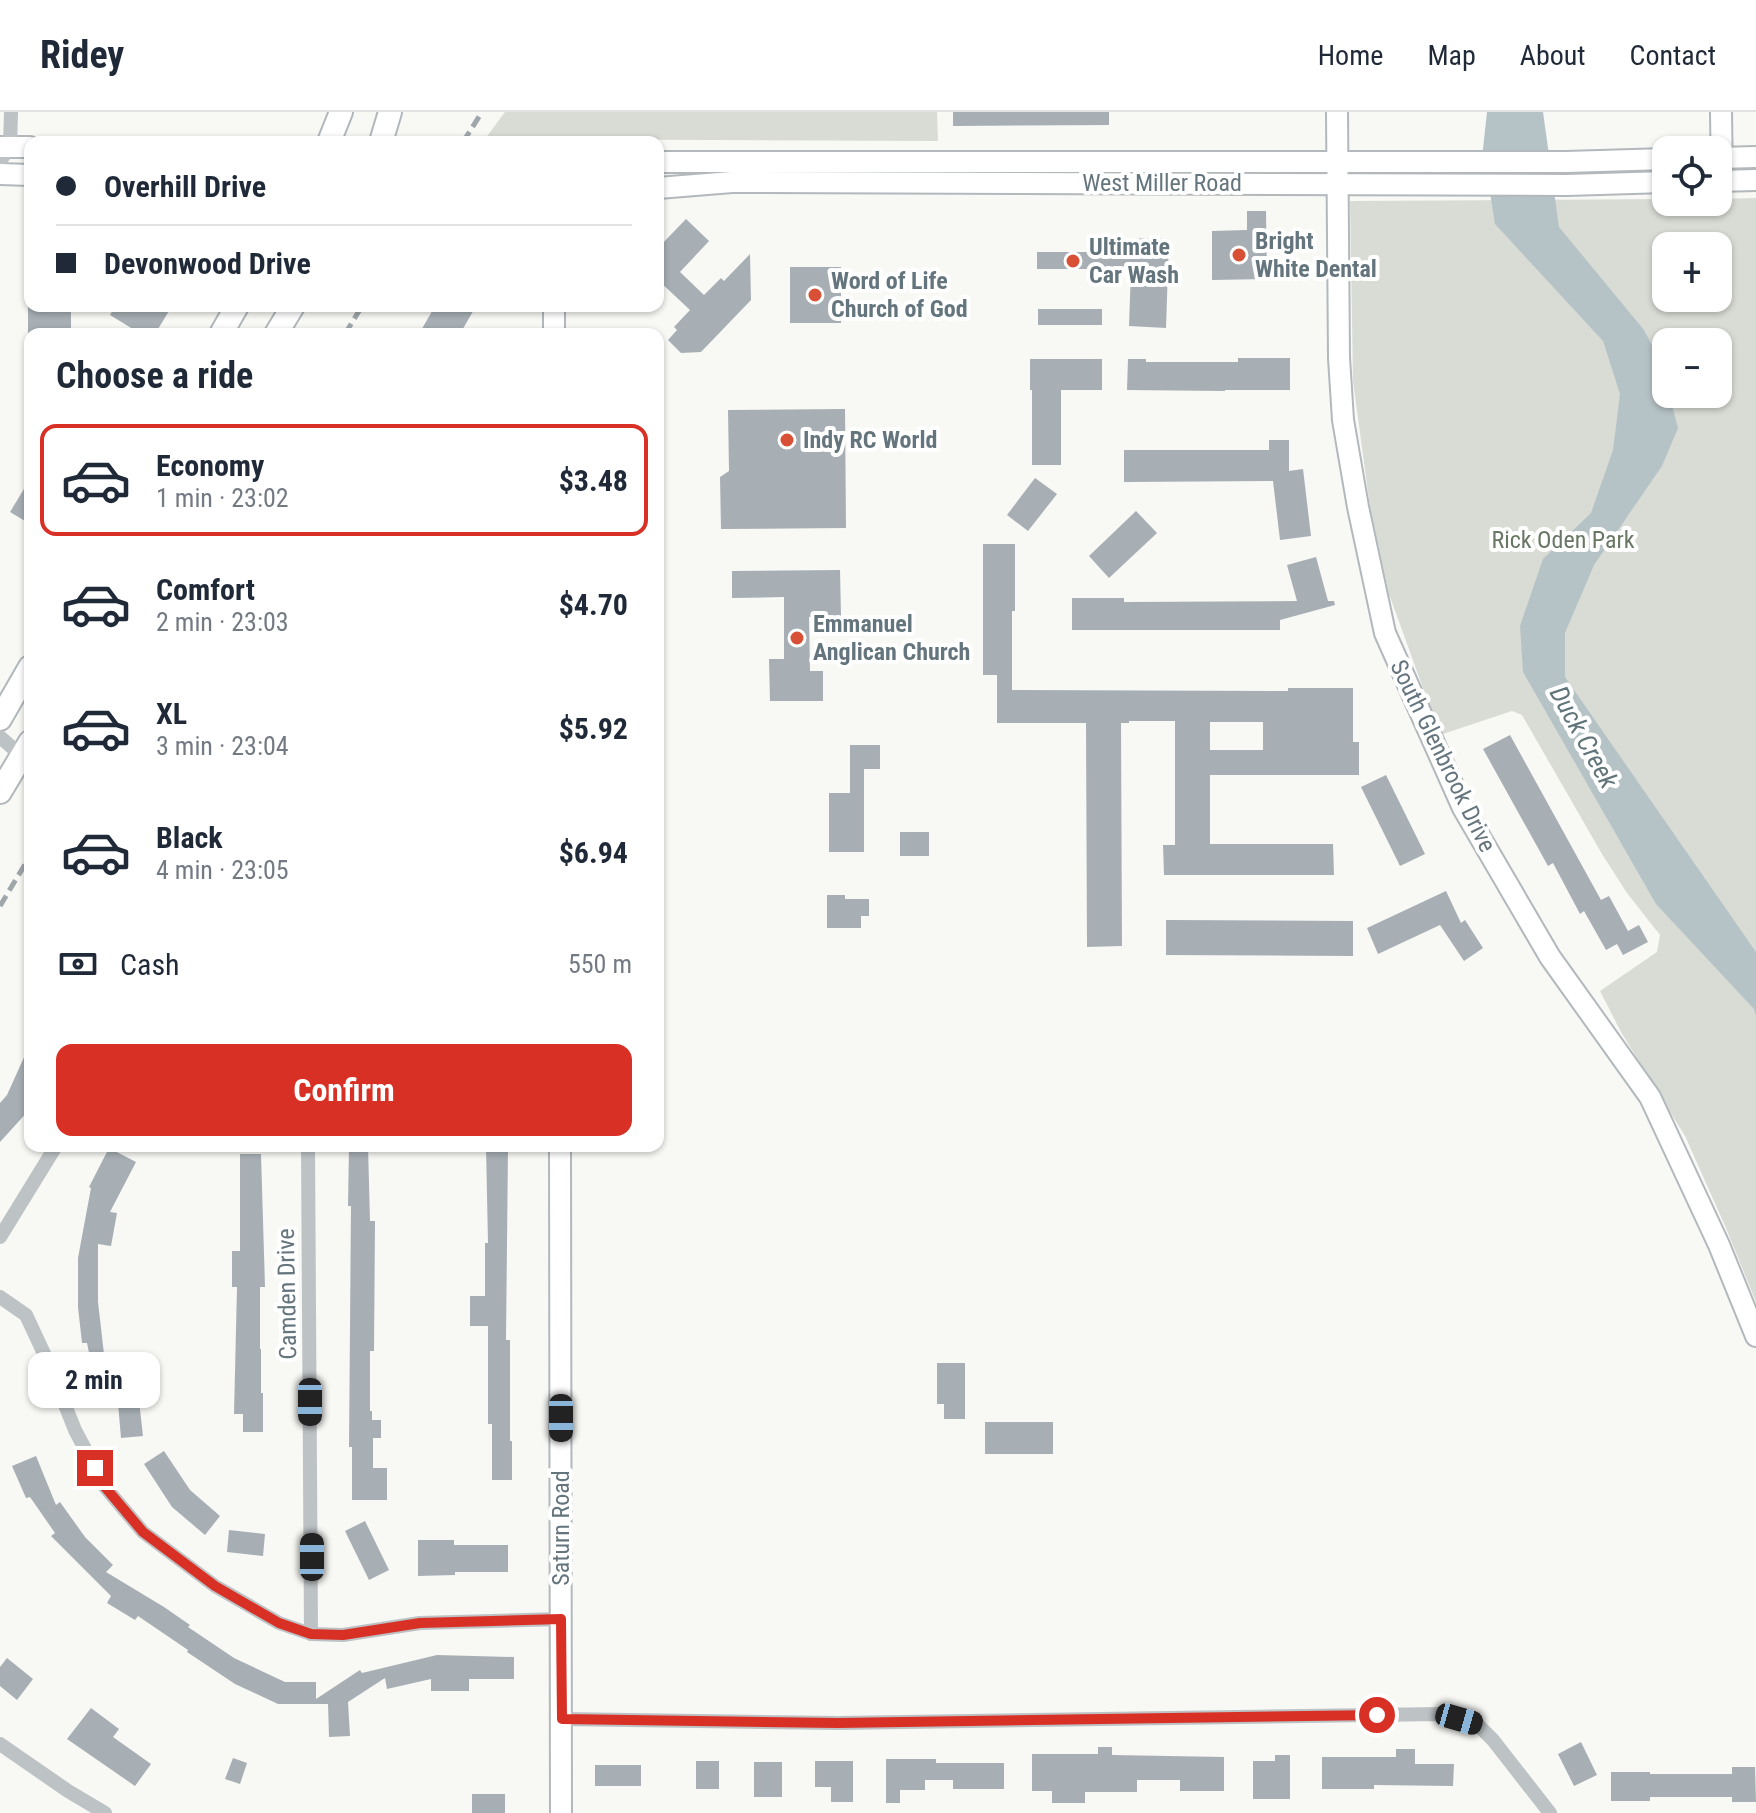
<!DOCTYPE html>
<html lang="en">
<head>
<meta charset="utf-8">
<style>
	:root { --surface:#fff; --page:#f6f6f7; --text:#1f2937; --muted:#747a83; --line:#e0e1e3; --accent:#d93025 }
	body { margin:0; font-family:"Roboto Condensed",sans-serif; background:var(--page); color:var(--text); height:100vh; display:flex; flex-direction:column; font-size:30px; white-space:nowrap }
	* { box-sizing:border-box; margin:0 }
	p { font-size:26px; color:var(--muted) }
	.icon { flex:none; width:44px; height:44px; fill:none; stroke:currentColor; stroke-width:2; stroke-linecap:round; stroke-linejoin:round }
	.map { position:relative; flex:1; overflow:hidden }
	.side { position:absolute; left:24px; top:216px; width:640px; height:824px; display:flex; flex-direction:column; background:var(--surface); border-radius:16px; box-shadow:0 2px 6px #0004 }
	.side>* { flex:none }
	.guide { position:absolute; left:24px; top:24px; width:640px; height:176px; border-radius:16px; box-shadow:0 2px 6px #0004; display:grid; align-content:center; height:176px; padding:0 32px; background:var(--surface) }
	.controls { position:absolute; left:1652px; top:24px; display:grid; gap:16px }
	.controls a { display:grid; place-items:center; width:80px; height:80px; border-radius:16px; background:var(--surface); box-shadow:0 2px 6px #0004; font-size:40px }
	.end { position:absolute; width:36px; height:36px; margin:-18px; border:10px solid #d93025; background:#fff; box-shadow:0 0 0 4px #fff }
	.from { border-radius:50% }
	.bubble { position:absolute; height:56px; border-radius:16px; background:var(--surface); box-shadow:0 2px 6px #0004; font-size:26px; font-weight:700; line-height:56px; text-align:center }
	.car { position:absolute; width:24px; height:48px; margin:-24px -12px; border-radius:10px; box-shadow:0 0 6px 2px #0007; background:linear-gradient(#222 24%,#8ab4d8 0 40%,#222 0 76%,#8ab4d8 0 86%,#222 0) }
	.guide b { display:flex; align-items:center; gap:28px; height:76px; font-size:30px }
	.guide b+b { border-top:2px solid var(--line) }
	.guide i { width:20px; height:20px; background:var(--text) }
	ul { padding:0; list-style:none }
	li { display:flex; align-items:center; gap:24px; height:112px; margin:0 16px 12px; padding:0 16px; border:4px solid transparent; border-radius:16px }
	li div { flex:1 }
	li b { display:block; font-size:30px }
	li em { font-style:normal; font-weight:700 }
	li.on { border-color:var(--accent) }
	li>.icon { width:72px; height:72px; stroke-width:1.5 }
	h2 { padding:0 32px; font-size:36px; line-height:96px }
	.pay { display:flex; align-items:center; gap:20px; height:88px; padding:0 32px; font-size:30px }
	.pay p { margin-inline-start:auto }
	.cta { display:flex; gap:16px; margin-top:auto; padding:16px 32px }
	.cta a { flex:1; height:92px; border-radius:16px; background:var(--accent); color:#fff; font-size:32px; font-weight:700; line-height:92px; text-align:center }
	header { display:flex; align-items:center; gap:48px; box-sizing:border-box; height:112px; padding:0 40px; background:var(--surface); border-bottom:2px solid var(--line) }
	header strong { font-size:38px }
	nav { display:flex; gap:44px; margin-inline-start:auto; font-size:28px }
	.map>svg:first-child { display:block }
	.green { fill:#d8dcd5; fill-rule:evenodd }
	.water { fill:#b6c3c6 }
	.building { fill:#a7afb4; fill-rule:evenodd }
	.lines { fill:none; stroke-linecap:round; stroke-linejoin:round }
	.secondary-casing { stroke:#b2b8bc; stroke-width:24 }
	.primary-casing { stroke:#b1b7ba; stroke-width:26 }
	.street { stroke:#bdc2c5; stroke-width:14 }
	.secondary { stroke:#fff; stroke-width:20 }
	.primary { stroke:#fff; stroke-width:22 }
	.rail { stroke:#9fa7ab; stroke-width:5; stroke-dasharray:12 6; stroke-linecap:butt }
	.route { stroke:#d93025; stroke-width:10 }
	.poi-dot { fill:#d85035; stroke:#fff; stroke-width:3 }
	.labels { text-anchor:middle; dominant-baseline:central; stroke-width:8; stroke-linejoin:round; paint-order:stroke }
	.street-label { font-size:24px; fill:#65757e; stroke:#fff }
	.poi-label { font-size:24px; font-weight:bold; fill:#65757e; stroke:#fff; text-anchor:start }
	.park-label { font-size:24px; fill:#687763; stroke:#fff }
	.water-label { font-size:26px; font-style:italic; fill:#607479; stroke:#fff }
</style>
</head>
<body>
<header>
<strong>Ridey</strong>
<nav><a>Home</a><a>Map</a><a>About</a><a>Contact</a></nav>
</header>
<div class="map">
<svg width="1756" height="1701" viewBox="0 0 1756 1701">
	<rect width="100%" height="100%" fill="#f8f8f5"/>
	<g class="green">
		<path d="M505 0H937L938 29 485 27Z"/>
		<path d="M1756 86V1190L1726 1116 1685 1024 1621 920 1600 879 1657 840 1660 823 1627 781 1602 742 1522 603 1512 599 1440 623 1389 482 1370 395 1353 269 1350 89 1666 87V90H1718V87ZM1666 134H1718V186H1666ZM1666 230H1718V282H1666Z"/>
	</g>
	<path class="water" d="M1487 0H1543L1559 115 1644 218 1663 254 1666 268V282H1669L1678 316 1662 354 1594 453 1565 521V565L1756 840V904L1754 897 1656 792 1523 560 1520 514 1543 447 1591 401 1613 338 1620 282 1603 229 1495 112 1483 37Z"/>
	<g class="building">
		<path d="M953 0H1109V13L953 14Z"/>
		<path d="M1247 99H1266L1267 167 1212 168V119L1247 118Z"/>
		<path d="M686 107 709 129 680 160 704 183 721 166 724 169 750 142 751 188 701 240 681 241 668 228 677 218 674 215 690 198 658 168V136Z"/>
		<path d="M1148 126 1169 127 1166 216 1129 214 1131 157H1037V140H1131L1132 127Z"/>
		<rect x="790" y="155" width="51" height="56"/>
		<rect x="28" y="194" width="43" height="28"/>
		<path d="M115 194H172L155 222H141L110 203Z"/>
		<path d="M435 194H476L460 222H419Z"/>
		<rect x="1038" y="197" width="64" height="16"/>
		<path d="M1238 246H1290V278H1225V279L1127 278 1128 247H1146V250H1238Z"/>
		<path d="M1030 247H1102V278H1061V353H1032V278H1030Z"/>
		<path d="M845 297 846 416 721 417 720 365 729 359 728 298Z"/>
		<path d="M1269 328H1289V359L1303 357 1311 424 1280 428 1273 369 1124 370V338H1269Z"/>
		<path d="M1035 366 1057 382 1028 419 1007 403Z"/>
		<path d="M30 367V412L10 400Z"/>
		<path d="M1136 399 1157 421 1109 466 1089 444Z"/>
		<path d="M983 432H1015V499H1012V578L1288 579V576H1353V630H1359V663H1210V732H1333L1334 763H1164L1163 733H1175V609H1129V611H1121L1122 834 1087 835 1086 611H997V563H983ZM1210 610H1263V638H1210Z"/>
		<path d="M1316 445 1328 489H1334L1335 493 1280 508V518H1072V486H1124V490L1297 489 1287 453Z"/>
		<path d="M840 458 841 504 809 505 810 559H823V589H770L769 547H784V485L732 486V459Z"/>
		<path d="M1510 623 1601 788 1609 784 1628 819 1639 813 1648 830 1623 843 1617 832 1606 838 1584 799 1580 802 1553 751 1548 754 1483 637Z"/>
		<path d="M850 633H880V657H864V740H829V681H850Z"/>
		<path d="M1386 663 1425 742 1400 754 1361 675Z"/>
		<rect x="900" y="720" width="29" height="24"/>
		<path d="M1446 779 1461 811 1465 808 1483 836 1464 849 1440 813 1378 842 1367 816Z"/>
		<path d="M827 783H845V787H869V804H861V816H827Z"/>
		<path d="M1166 808 1353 809V844L1166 843Z"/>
		<path d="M30 932V997L0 1030V991L7 983Z"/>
		<path d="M349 1034H368L370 1109H375L374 1239H370V1299H372V1308H381V1326H373V1356H387V1388H352V1335H349L351 1094H348Z"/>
		<path d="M486 1035H508L506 1228H510V1329H512V1368H492V1312H488V1214H470V1184H485V1131H488Z"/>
		<path d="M109 1036 136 1050 110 1100 117 1101 111 1134 98 1132V1190L104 1242 111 1241 117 1276 97 1280 87 1231H82L78 1195V1146L91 1076 89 1075Z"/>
		<path d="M240 1042H261L265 1175H260V1237H261V1281H263V1320H243V1302H234L237 1175H232V1139H240Z"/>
		<path d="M937 1251H965V1307H944V1292H937Z"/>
		<path d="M139 1289 143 1324 121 1326 118 1291Z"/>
		<rect x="985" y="1310" width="68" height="32"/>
		<path d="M164 1339 190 1378 220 1404 205 1423 172 1395 144 1352Z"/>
		<path d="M36 1344 56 1393 60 1390 85 1425 113 1453 106 1460 164 1495 190 1513 188 1515 234 1546 285 1570H316V1587L360 1558 362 1561 437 1543 514 1545V1567H469V1579H431V1567L387 1577 385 1566 348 1590 350 1624 329 1625 328 1592H278L235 1572 187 1540 188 1538 138 1504 135 1508 107 1491 111 1484 51 1424 55 1421 30 1385 26 1386 12 1354Z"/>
		<path d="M365 1409 389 1458 369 1468 345 1419Z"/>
		<path d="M229 1418 265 1422 263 1444 227 1440Z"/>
		<path d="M418 1428H454V1433H508V1460H455V1463L418 1464Z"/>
		<path d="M7 1546 33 1567 17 1588 0 1574V1555Z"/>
		<path d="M91 1596 119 1617 113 1625 151 1652 135 1674 67 1627Z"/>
		<path d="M1581 1630 1597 1663 1574 1674 1558 1642Z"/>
		<path d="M1098 1635H1112V1643L1224 1645V1679H1180V1668H1137V1680H1085V1691H1052V1679H1032V1642H1098Z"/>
		<path d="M1396 1637H1415V1652H1454L1453 1674 1374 1673V1677H1322V1645H1396Z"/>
		<path d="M1275 1643H1290V1687H1253V1649H1275Z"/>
		<path d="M233 1646 247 1651 240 1672 225 1667Z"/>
		<path d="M886 1647H936V1651H1004V1677H953V1668H925V1678H900V1691H886Z"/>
		<rect x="696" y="1649" width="23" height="28"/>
		<path d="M815 1649H853V1690H831V1675H815Z"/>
		<rect x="754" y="1650" width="28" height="35"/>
		<rect x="595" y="1653" width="46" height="21"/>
		<path d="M1732 1655H1755L1756 1690H1732V1685H1650V1689H1611V1660H1650V1662H1732Z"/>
		<rect x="472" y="1682" width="33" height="19"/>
	</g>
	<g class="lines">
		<g class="secondary-casing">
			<g id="secondary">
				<path d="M1337 0 1339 246 1343 308 1358 395 1385 521 1463 696 1550 845 1650 985 1719 1133 1756 1224"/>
				<path d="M1721 0 1722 69"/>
				<path d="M0 35H30"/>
				<path d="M1718 46 1756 45"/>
				<path d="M658 50H1566L1666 47"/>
				<path d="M0 62 30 63"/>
				<path d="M1718 69 1756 68"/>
				<path d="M658 76 732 70 1567 73 1666 70"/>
				<path d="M554 194V222"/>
				<path d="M560 1034 561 1701"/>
			</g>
		</g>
		<g class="primary-casing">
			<g id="primary">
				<path d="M329 30 341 0"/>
				<path d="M381 30 390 0"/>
				<path d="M221 222 237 194"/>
				<path d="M276 222 293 194"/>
				<path d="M0 607 30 555"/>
				<path d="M0 680 30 630"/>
			</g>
		</g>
		<g class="street">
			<path d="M0 49 10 35 11 0"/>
			<path d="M0 625 22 644"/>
			<path d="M308 1034 311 1522"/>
			<path d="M0 1125 56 1034"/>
			<path d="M0 1185 26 1203 47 1248 75 1318 105 1375 143 1420 215 1474 279 1511 311 1522 343 1523 420 1511 561 1507"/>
			<path d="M562 1607 838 1611 1440 1602 1478 1613 1493 1628 1550 1701"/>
			<path d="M0 1632 68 1679 105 1701"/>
		</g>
		<use href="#secondary" class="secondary"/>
		<use href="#primary" class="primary"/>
		<g class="rail">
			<path d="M463 30 482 0"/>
			<path d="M345 222 362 194"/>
			<path d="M0 794 30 744"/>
		</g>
	</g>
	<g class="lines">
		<path class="route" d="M95 1356 105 1375 143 1420 215 1474 279 1511 311 1522 343 1523 420 1511 561 1507 562 1607 838 1611 1377 1603"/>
	</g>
	<g class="poi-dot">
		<circle cx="1239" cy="143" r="8"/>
		<circle cx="1073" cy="149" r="8"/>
		<circle cx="815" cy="183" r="8"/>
		<circle cx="787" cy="328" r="8"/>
		<circle cx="797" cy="526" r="8"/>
	</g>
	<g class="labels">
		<g class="street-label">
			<text x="1162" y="71">West Miller Road</text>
			<text transform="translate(1443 644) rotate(64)">South Glenbrook Drive</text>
			<text transform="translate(287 1182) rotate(-91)">Camden Drive</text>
			<text transform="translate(561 1416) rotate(-90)">Saturn Road</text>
		</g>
		<g class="poi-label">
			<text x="1255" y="129">Bright<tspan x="1255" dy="28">White Dental</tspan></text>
			<text x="1089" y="135">Ultimate<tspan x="1089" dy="28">Car Wash</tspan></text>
			<text x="831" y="169">Word of Life<tspan x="831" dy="28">Church of God</tspan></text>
			<text x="803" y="328">Indy RC World</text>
			<text x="813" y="512">Emmanuel<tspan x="813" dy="28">Anglican Church</tspan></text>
		</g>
		<g class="park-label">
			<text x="1563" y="428">Rick Oden Park</text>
		</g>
		<g class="water-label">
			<text transform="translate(1584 625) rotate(61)">Duck Creek</text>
		</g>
	</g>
</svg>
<div class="controls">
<a><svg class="icon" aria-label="locate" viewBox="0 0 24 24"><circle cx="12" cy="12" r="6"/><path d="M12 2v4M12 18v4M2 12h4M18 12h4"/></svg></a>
<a>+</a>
<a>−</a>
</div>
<i class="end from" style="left:1377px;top:1603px"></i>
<i class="end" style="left:95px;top:1356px"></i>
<div class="bubble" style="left:28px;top:1240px;width:132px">2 min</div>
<i class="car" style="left:310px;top:1290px;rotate:180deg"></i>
<i class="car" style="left:561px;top:1306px;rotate:180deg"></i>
<i class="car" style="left:312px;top:1445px;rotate:0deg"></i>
<i class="car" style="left:1459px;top:1607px;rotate:106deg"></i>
<div class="guide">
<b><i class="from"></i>Overhill Drive</b>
<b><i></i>Devonwood Drive</b>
</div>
<section class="side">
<h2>Choose a ride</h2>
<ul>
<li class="on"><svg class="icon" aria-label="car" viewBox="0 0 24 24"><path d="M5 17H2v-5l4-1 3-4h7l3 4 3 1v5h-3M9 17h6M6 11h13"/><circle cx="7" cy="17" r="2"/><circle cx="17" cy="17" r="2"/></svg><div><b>Economy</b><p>1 min · 23:02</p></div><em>$3.48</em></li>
<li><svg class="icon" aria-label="car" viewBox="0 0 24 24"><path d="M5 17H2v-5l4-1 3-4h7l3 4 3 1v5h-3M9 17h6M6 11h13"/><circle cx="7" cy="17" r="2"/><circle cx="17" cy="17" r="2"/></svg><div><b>Comfort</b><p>2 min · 23:03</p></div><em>$4.70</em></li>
<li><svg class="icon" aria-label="car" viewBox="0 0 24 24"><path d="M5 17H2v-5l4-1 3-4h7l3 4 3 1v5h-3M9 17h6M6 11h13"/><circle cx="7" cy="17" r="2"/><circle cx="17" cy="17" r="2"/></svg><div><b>XL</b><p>3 min · 23:04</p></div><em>$5.92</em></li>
<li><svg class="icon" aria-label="car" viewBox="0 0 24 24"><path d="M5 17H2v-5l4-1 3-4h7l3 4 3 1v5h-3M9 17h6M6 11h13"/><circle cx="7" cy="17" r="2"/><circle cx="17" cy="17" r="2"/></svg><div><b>Black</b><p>4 min · 23:05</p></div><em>$6.94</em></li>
</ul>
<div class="pay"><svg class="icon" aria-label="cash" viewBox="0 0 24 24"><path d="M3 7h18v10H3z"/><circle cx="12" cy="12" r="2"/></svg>Cash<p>550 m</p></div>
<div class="cta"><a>Confirm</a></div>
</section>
</div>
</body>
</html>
